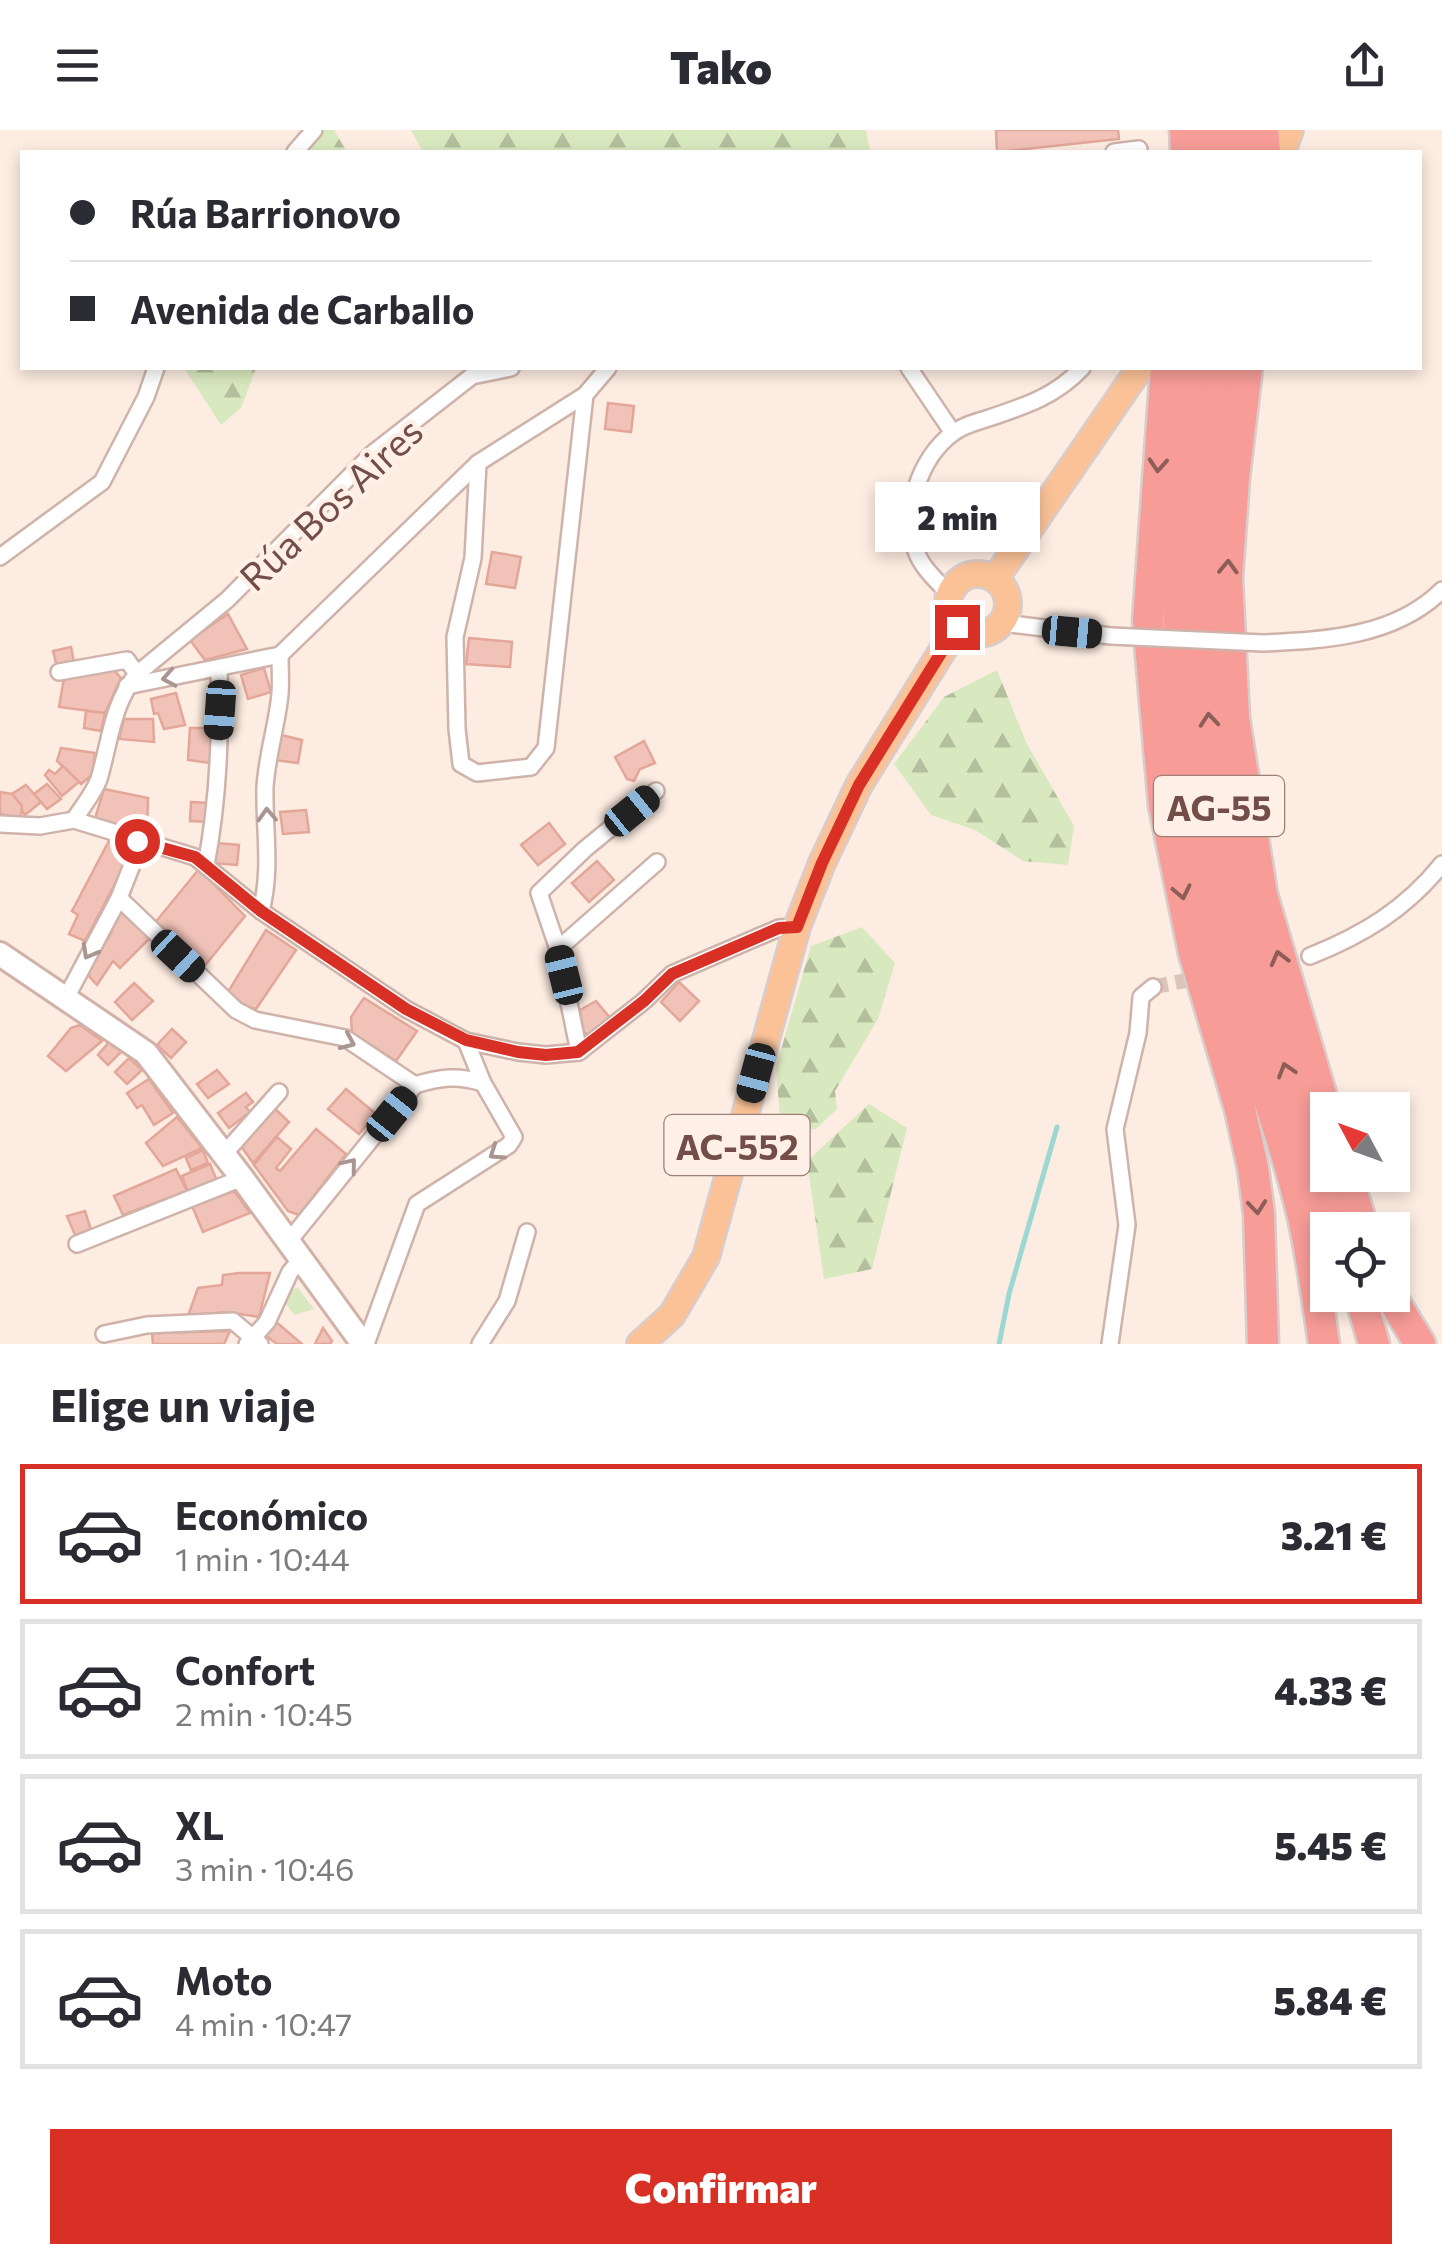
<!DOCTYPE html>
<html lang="es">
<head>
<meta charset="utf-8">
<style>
	:root { --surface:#fff; --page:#f7f7f7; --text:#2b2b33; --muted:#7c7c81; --line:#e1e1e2; --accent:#d93025 }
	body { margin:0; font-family:Commissioner,sans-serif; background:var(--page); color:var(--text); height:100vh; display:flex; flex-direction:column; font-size:38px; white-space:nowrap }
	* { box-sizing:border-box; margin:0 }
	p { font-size:32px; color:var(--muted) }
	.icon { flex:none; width:55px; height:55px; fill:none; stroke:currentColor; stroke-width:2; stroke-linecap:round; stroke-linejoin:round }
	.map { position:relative; height:1214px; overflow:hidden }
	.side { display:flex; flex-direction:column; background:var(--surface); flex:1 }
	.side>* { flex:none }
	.hud { position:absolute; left:20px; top:20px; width:1402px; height:220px; border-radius:0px; box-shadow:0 5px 15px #0003; display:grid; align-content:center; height:220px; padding:0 50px; background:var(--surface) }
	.needle { width:65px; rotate:311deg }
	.buttons { position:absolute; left:1310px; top:962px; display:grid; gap:20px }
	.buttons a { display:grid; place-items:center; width:100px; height:100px; border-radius:0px; background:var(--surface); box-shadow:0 5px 15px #0003; font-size:50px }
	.end { position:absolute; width:45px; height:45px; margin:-22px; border:12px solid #d93025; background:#fff; box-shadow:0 0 0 5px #fff }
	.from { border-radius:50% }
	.bubble { position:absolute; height:70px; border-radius:0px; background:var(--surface); box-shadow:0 5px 15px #0003; font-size:32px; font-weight:800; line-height:70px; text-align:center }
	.car { position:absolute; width:30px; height:60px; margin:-30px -15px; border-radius:12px; box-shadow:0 0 8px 2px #0007; background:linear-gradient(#222 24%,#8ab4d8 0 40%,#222 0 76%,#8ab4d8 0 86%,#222 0) }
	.hud b { display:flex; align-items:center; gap:35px; height:95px; font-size:38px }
	.hud b+b { border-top:2px solid var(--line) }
	.hud i { width:25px; height:25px; background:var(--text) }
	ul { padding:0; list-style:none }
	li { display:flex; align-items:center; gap:30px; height:140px; margin:0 20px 15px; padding:0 30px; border:5px solid var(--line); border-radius:0px }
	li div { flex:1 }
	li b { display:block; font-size:38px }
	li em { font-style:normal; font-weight:800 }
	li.selected { border-color:var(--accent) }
	li>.icon { width:90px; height:90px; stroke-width:1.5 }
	h2 { padding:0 50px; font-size:45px; line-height:120px }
	.action { display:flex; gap:20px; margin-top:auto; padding:20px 50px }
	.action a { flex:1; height:115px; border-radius:0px; background:var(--accent); color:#fff; font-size:40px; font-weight:800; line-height:115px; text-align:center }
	header { display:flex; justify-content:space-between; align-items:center; height:130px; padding:0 50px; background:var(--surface); font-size:45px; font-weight:800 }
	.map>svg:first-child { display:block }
	.grass { fill:url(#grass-tufts) }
	.forest { fill:url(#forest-firs) }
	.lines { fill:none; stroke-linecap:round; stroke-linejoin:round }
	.stream { stroke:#9cd7d4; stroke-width:5 }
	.building { fill:#f1c3b8; stroke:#e4a699; stroke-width:2.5 }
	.street-tunnel { stroke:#dac4bb; stroke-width:15; stroke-dasharray:15 8; stroke-linecap:butt }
	.street-casing { stroke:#cfb3ab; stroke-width:20 }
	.secondary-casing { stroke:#d2b2a8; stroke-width:28 }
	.primary-casing { stroke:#d8cdcc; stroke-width:30 }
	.highway-casing { stroke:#d8cdcc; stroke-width:35 }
	.street { stroke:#fff; stroke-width:15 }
	.secondary { stroke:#fff; stroke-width:22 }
	.primary { stroke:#fbc298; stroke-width:25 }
	.highway { stroke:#f79c97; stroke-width:30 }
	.street-bridge-casing { stroke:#cfb3ab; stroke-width:20; stroke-linecap:butt }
	.street-bridge { stroke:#fff; stroke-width:15 }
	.oneway { stroke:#8d5e58 }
	.oneway2 { stroke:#ab9591 }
	.route { stroke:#d93025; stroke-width:12 }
	.labels { text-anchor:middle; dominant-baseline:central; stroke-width:9; stroke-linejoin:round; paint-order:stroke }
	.shield { fill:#fff0e7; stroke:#9d7f78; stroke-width:2.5 }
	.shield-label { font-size:35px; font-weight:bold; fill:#734e48 }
	.street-label { font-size:38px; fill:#734e48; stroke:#fff0e7 }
</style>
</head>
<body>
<header><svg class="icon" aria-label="menu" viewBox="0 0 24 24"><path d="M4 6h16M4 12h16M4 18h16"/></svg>Tako<svg class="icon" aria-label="share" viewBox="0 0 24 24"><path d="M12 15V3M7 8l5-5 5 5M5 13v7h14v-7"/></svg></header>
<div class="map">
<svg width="1442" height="1214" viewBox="0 0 1442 1214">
	<defs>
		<pattern id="grass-tufts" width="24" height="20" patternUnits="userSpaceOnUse" patternTransform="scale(2.5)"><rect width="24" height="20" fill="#d9e9bf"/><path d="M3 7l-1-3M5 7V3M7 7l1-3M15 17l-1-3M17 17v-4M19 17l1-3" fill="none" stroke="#b4bf9d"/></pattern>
		<pattern id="forest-firs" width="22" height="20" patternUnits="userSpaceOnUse" patternTransform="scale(2.5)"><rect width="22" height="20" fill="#d9e9bf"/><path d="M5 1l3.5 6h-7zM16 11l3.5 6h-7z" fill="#b4bf9d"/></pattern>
	</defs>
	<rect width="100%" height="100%" fill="#fcece1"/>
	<path class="grass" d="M298 1158 314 1179 295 1185 285 1173 292 1159Z"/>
	<g class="forest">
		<path d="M325 0H334L347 22H306Z"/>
		<path d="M411 0H866L870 22H423Z"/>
		<path d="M184 238H256L241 278 221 295Z"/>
		<path d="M997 540 1026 612 1074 696 1068 735 1023 731 975 700 931 685 894 634 944 567Z"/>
		<path d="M862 797 895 833 878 889 835 961 837 979 816 999 781 1001 776 937 811 816Z"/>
		<path d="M869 974 907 998 872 1139 824 1149 807 1031Z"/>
	</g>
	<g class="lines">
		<path class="stream" d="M999 1214 1009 1164 1057 997"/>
	</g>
	<g class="building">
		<path d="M996 0H1118L1119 9 997 22Z"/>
		<path d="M608 273 634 276 631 302 605 299Z"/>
		<path d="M492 422 521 427 515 458 486 454Z"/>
		<path d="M228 484 247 519 205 530 190 510Z"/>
		<path d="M469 508 512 512 510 537 466 534Z"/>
		<path d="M71 517 74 532 57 537 53 521Z"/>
		<path d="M112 538 121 548 105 583 59 577 64 548Z"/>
		<path d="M264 538 271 562 248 569 241 545Z"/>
		<path d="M176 563 185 595 164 599 158 583 154 584 151 569Z"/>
		<path d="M86 581 105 583 101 601 84 598Z"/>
		<path d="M124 589H153L154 612 119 609Z"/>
		<path d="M190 598H212L211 633 188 630Z"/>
		<path d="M277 604 302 610 298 633 274 630Z"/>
		<path d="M644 611 655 633 640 639 634 651 627 649 615 627Z"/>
		<path d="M61 618 95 623 92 645 81 654 57 631Z"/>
		<path d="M63 636 79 652 62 666 45 645 49 640 55 644Z"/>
		<path d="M47 654 61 669 47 679 34 664Z"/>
		<path d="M26 655 41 672 25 685 12 664Z"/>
		<path d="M104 659 148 668 147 702 94 692Z"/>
		<path d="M0 662 12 664 22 676 21 688 0 684Z"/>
		<path d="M191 672 209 673 208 692 190 691Z"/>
		<path d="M306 680 309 702 283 704 280 682Z"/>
		<path d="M549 693 565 714 538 735 521 715Z"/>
		<path d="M111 707 132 721 85 811 69 804 78 785 72 781Z"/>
		<path d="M216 713 239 715 237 735 214 733Z"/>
		<path d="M597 731 614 750 589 772 572 753Z"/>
		<path d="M199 739 245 786 203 838 154 794Z"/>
		<path d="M120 778 151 807 120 838 113 831 97 855 84 841 112 802 109 799Z"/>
		<path d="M266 800 296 820 256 879 245 876 228 862Z"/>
		<path d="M679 852 699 871 680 891 661 872Z"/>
		<path d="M134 853 153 871 132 890 115 872Z"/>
		<path d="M364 868 417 901 396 931 352 903 351 887Z"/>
		<path d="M596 871 611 889 590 905 582 902 580 880Z"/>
		<path d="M80 895 102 911 66 941 48 926 71 898Z"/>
		<path d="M172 899 186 912 171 928 157 915Z"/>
		<path d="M110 911 122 921 108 935 98 925Z"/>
		<path d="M129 928 142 940 127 954 115 942Z"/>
		<path d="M217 940 229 954 208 968 197 954Z"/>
		<path d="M149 949 173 983 154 995 142 975 137 978 127 963Z"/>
		<path d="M346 959 376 984 359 1004 328 979Z"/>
		<path d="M246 963 253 972 246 977 250 982 229 998 218 983Z"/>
		<path d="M273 977 289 992 253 1033 241 1016Z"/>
		<path d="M177 987 202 1018 163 1036 146 1013Z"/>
		<path d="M316 999 346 1024 299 1085 288 1081 254 1035 277 1007 291 1019 276 1038 280 1041Z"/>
		<path d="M203 1020 208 1033 191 1040 186 1028Z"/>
		<path d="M210 1034 217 1051 188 1062 182 1046Z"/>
		<path d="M176 1039 187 1061 123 1085 114 1066Z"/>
		<path d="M234 1061 250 1083 203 1102 192 1076Z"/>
		<path d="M85 1081 91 1100 75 1105 67 1086Z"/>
		<path d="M239 1143H270L259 1187 228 1182 188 1186 198 1158 222 1155 223 1145Z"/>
		<path d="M275 1191 302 1214H277L265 1205Z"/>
		<path d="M323 1198 332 1211 330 1214H315Z"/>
		<path d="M230 1201 224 1214H153L152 1203Z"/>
	</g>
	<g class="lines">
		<path class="street-tunnel" d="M1153 857 1203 847"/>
		<g class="street-casing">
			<g id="street">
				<path d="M295 22 314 0"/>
				<path d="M1114 22 1139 19"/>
				<path d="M909 238 953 303"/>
				<path d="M478 333 473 428 455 507 457 599 461 634 477 643 531 637 546 618 585 265"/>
				<path d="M0 427 102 352 146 267 156 238"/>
				<path d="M949 464C937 451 922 438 916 421 901 383 920 327 953 303 963 295 977 292 989 288 1025 276 1056 266 1082 238"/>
				<path d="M1002 493 1111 506"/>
				<path d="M1263 513C1325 510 1395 507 1442 460"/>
				<path d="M59 542 127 530 137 544"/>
				<path d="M127 556 280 525 478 333 585 265 608 238"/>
				<path d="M74 690C82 677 94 663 99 649 110 612 112 574 137 544L227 470 372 324 472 246 511 238"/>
				<path d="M0 694 40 696 74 690 195 727 261 781 406 879 466 911 518 922 546 925 579 922 644 871 672 844 779 798 797 797"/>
				<path d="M206 735C218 672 221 603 219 539"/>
				<path d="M119 768 236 880 255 890 345 908 415 955"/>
				<path d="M261 781C272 739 264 700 265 657 267 625 277 595 280 564 281 551 280 537 280 525"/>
				<path d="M558 819 657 732"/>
				<path d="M1310 826C1363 805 1406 779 1442 734"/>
				<path d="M66 868 119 768 141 712"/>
				<path d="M579 922 558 819 539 763 585 719 656 661"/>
				<path d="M224 1024 279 962"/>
				<path d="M289 1111 415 955C440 947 458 945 483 953"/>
				<path d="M77 1114 242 1048"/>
				<path d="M104 1204 147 1195 233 1191 260 1214"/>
				<path d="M247 1214 267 1192 290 1142 301 1129"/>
				<path d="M366 1214 417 1074 509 1015 514 1007 483 953 466 911"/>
				<path d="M480 1214 507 1171 527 1102"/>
				<path d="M1110 1214 1127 1095 1115 999 1138 903 1141 867 1153 857"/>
			</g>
		</g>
		<g class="secondary-casing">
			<path id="secondary" d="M0 824 146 923 242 1048 363 1214"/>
		</g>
		<g class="primary-casing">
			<g id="primary">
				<path d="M1282 22 1290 0"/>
				<circle cx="978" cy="474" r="30"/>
				<path d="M995 449 1140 238"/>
				<path d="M640 1214 672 1185 706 1127 797 797 822 733 859 655 957 497"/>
			</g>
		</g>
		<g class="highway-casing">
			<g id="highway">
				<path d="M1185 0 1186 22"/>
				<path d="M1211 0 1212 22"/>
				<path d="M1238 0 1239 22"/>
				<path d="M1263 0 1265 22"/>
				<path d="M1166 238 1148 491 1164 675 1194 823 1240 979 1253 1038 1259 1084 1263 1214"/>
				<path d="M1194 238C1170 424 1173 596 1212 781 1234 885 1279 983 1303 1087 1312 1128 1318 1172 1324 1214"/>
				<path d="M1221 238 1202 432 1206 561 1214 649 1233 759 1262 865 1337 1100"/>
				<path d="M1247 238 1234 348 1227 448 1234 588 1262 765 1328 988"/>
				<path d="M1346 1045 1364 1100"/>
				<path d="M1360 1165 1374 1214"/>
				<path d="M1390 1165 1420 1214"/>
			</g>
		</g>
		<use href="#street" class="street"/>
		<use href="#secondary" class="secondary"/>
		<use href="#primary" class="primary"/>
		<use href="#highway" class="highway"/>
		<g class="street-bridge-casing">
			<path id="street-bridge" d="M1111 506 1263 513"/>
		</g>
		<use href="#street-bridge" class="street-bridge"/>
	</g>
	<defs><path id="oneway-chevron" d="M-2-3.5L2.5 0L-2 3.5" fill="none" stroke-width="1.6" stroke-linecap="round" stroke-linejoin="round" transform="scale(2.5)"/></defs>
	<g class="oneway">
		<use href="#oneway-chevron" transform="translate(1158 335) rotate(94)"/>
		<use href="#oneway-chevron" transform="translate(1228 437) rotate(-88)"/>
		<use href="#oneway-chevron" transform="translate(1209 590) rotate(-95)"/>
		<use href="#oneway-chevron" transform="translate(1182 762) rotate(78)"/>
		<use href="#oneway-chevron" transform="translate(1279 828) rotate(-105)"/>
		<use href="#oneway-chevron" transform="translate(1286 940) rotate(-107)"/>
		<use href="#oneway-chevron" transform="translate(1257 1077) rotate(84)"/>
	</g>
	<g class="oneway2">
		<use href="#oneway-chevron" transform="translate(169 548) rotate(170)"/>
		<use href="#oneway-chevron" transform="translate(267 685) rotate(-93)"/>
		<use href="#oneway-chevron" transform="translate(89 822) rotate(119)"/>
		<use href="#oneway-chevron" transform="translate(348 912) rotate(24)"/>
		<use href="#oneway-chevron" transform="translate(496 1023) rotate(146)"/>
		<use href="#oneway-chevron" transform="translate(350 1035) rotate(-51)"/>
	</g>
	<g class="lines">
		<path class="route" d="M137 711 195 727 261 781 406 879 466 910 518 922 546 925 578 922 644 871 672 844 779 798 797 797 822 733 859 655 957 497"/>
	</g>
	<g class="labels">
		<g class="shield">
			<rect x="1154" y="646" width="130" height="60" rx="8"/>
			<rect x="664.5" y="985" width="145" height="60" rx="8"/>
		</g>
		<g class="shield-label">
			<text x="1219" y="676">AG-55</text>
			<text x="737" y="1015">AC-552</text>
		</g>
		<g class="street-label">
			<text transform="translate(330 373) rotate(-43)">Rúa Bos Aires</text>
		</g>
	</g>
</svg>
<div class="buttons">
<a><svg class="needle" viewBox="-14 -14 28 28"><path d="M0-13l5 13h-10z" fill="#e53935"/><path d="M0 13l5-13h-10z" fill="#7c7c81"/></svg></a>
<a><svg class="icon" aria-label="locate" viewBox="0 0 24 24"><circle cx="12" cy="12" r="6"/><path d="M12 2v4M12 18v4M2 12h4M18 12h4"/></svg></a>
</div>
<i class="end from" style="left:137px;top:711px"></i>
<i class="end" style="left:957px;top:497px"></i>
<div class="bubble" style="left:875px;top:352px;width:165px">2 min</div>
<i class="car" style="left:1072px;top:502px;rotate:95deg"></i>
<i class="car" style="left:220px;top:580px;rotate:184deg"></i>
<i class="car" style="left:632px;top:681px;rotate:51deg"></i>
<i class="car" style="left:178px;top:826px;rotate:133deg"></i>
<i class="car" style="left:564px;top:845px;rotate:346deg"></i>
<i class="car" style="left:756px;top:943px;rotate:195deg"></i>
<i class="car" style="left:392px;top:984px;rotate:39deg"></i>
<div class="hud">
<b><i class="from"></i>Rúa Barrionovo</b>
<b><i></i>Avenida de Carballo</b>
</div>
</div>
<section class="side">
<h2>Elige un viaje</h2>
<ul>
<li class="selected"><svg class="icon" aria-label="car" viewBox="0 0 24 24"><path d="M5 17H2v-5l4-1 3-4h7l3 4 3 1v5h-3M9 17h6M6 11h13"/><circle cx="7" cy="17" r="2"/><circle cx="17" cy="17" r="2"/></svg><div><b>Económico</b><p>1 min · 10:44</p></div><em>3.21 €</em></li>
<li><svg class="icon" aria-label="car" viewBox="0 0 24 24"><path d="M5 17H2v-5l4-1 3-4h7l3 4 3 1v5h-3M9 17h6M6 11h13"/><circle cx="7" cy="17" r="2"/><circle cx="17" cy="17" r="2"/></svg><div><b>Confort</b><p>2 min · 10:45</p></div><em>4.33 €</em></li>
<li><svg class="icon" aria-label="car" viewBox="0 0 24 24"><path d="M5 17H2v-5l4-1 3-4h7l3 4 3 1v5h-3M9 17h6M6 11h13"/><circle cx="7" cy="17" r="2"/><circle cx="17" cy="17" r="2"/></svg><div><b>XL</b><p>3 min · 10:46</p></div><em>5.45 €</em></li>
<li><svg class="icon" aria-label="car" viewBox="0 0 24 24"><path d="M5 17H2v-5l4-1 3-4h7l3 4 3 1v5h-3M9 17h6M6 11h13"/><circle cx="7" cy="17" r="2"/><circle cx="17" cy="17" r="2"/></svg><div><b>Moto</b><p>4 min · 10:47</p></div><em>5.84 €</em></li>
</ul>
<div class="action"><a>Confirmar</a></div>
</section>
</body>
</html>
